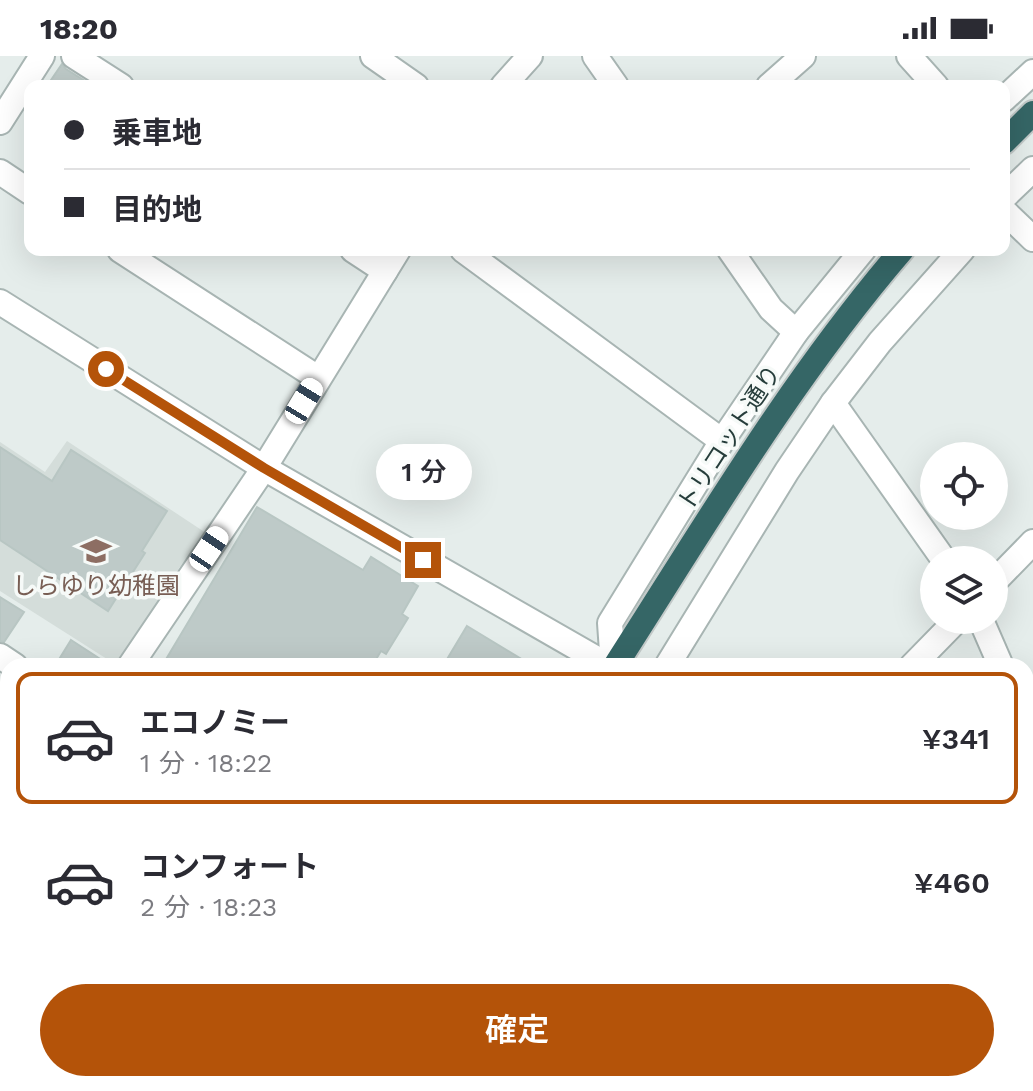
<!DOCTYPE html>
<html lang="ja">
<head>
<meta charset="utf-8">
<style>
	:root { --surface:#fff; --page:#f7f7f7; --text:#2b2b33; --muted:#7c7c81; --line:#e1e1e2; --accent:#b45309 }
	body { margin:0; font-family:"Work Sans","Noto Sans JP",sans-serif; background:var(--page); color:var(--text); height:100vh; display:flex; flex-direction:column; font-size:30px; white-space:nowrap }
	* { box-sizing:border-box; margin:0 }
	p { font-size:26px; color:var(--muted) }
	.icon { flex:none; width:44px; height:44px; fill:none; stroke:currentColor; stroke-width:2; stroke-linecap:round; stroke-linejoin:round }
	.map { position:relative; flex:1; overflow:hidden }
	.side { position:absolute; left:0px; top:602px; width:1034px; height:434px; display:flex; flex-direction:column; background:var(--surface); border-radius:24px 24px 0 0; box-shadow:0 8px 32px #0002 }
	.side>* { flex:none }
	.hud { position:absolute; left:24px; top:24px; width:986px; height:176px; border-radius:16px; box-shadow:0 8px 32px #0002; display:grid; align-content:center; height:176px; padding:0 40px; background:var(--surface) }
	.tools { position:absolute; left:920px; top:386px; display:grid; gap:16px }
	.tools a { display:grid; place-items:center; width:88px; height:88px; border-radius:50%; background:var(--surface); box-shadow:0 8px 32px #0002; font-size:40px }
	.end { position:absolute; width:36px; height:36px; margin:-18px; border:10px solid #b45309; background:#fff; box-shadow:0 0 0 4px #fff }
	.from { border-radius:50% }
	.bubble { position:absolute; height:56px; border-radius:28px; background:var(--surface); box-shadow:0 8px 32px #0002; font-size:26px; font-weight:600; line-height:56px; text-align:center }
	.car { position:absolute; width:24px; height:48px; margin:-24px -12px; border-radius:10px; box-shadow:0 0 6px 2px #0007; background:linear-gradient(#fff 24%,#345 0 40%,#fff 0 76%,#345 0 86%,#fff 0) }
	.hud b { display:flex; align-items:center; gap:28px; height:76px; font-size:30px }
	.hud b+b { border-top:2px solid var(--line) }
	.hud i { width:20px; height:20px; background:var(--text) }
	ul { padding:14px 0 0; list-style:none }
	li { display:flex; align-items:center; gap:24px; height:132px; margin:0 16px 12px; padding:0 24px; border:4px solid transparent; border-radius:16px }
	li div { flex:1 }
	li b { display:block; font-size:30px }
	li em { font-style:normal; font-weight:600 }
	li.on { border-color:var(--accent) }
	li>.icon { width:72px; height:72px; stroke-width:1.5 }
	.button { display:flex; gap:16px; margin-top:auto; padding:16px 40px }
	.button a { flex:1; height:92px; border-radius:48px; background:var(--accent); color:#fff; font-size:32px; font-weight:600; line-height:92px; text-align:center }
	.status { display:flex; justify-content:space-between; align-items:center; height:56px; padding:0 40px; background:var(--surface); direction:ltr }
	.status svg { height:22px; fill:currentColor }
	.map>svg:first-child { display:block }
	.built { fill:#d4ddda }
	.building { fill:#becac8; stroke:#b8c6c3; stroke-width:2 }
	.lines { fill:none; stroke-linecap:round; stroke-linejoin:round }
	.minor-casing { stroke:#a8b5b3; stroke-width:28 }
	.highway-casing { stroke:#c2c9c8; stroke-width:28 }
	.minor { stroke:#fff; stroke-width:24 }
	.highway { stroke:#356666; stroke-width:24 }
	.route { stroke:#b45309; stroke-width:10 }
	.labels { text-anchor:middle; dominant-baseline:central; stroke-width:7; stroke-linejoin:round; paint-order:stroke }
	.street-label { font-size:24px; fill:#263d3b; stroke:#f6faf8 }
	.education-label { font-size:24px; fill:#785e54; stroke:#f6faf8 }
</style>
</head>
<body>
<div class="status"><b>18:20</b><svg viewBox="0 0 49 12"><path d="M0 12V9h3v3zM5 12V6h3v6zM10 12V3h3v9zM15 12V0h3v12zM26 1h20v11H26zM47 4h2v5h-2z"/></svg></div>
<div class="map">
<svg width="1033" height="1035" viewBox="0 0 1033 1035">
	<rect width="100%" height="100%" fill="#e5edeb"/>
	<g class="built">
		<path d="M67 385 206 477 179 512 118 610 0 535V386L45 416Z"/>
		<path d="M520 1028H930L925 1035H531Z"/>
	</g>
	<g class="building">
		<path d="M62 8 66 13 93 30H47Z"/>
		<path d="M0 391 52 425 71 394 167 455 142 495 145 497 108 555 0 484Z"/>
		<path d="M257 451 363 514 371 501 418 530 402 558 408 562 386 598 381 595 372 610H162Z"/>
		<path d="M0 541 24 556 4 586 0 585Z"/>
		<path d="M467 570 533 610H443Z"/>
		<path d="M71 584 111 610H55Z"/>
	</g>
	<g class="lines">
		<g class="minor-casing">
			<g id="minor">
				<path d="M74 0 121 30"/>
				<path d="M373 0 416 30"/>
				<path d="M595 0 616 30"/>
				<path d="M909 0 936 30"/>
				<path d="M503 30 530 0"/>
				<path d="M769 30 803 0"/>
				<path d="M1004 43 1033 16"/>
				<path d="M0 66 42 0"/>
				<path d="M0 116 30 136"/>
				<path d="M1004 141 1033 113"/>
				<path d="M1004 155 1033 183"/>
				<path d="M120 194 318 322"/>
				<path d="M353 194 385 215"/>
				<path d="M463 194 722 385"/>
				<path d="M730 194 771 253 796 276"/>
				<path d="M0 246 264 412 609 610"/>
				<path d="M833 347 944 504"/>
				<path d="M994 526 1033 486"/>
				<path d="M981 564 1001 610"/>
				<path d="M0 600 15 610"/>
				<path d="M130 610 264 412 398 194"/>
				<path d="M613 610 610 567 722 385 796 276 863 194"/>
				<path d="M667 610 787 415 833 347 880 286 962 194"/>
				<path d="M912 610 957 564"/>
				<path d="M1026 668 1033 684"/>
				<path d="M0 722 8 727"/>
				<path d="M0 813 8 800"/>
				<path d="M1026 869 1033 881"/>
				<path d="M1026 1005 1033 994"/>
				<path d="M495 1028 506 1035"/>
				<path d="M1007 1035 1011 1028"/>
			</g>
		</g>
		<g class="highway-casing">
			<g id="highway">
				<path d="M1004 86 1033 57"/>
				<path d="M615 610C706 468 792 322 902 194"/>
				<path d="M354 1035 358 1028"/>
			</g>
		</g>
		<use href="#minor" class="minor"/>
		<use href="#highway" class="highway"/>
	</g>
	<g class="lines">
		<path class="route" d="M106 313 264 412 423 504"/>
	</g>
	<defs>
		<g id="school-bare" transform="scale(2.4)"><path d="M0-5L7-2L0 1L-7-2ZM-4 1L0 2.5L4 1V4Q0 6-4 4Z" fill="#8d6e63" stroke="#f6faf8" stroke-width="2.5" paint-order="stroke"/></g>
	</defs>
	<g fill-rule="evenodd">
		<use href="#school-bare" x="96" y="495"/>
	</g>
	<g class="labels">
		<g class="street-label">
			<text transform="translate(729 382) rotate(-57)">トリコット通り</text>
		</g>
		<g class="education-label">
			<text x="96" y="530">しらゆり幼稚園</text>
		</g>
	</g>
</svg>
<div class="tools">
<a><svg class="icon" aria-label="locate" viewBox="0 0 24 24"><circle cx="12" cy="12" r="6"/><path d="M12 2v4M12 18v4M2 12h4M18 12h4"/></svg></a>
<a><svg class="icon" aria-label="layers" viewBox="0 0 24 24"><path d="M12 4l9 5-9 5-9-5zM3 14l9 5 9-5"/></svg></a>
</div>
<i class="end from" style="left:106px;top:313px"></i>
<i class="end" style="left:423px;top:504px"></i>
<div class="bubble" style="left:376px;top:388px;width:96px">1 分</div>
<i class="car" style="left:304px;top:345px;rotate:31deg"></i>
<i class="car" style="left:209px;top:493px;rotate:34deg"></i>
<div class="hud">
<b><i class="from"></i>乗車地</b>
<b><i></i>目的地</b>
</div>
<section class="side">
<ul>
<li class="on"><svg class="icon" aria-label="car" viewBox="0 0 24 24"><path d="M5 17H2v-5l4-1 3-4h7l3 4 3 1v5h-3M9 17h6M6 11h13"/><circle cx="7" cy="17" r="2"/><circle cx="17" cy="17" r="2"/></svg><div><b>エコノミー</b><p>1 分 · 18:22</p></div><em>¥341</em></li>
<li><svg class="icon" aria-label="car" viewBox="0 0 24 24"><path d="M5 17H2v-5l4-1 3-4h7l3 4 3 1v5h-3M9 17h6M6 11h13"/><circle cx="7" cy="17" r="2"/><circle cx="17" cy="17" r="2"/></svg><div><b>コンフォート</b><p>2 分 · 18:23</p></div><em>¥460</em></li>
</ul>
<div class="button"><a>確定</a></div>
</section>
</div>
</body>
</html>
